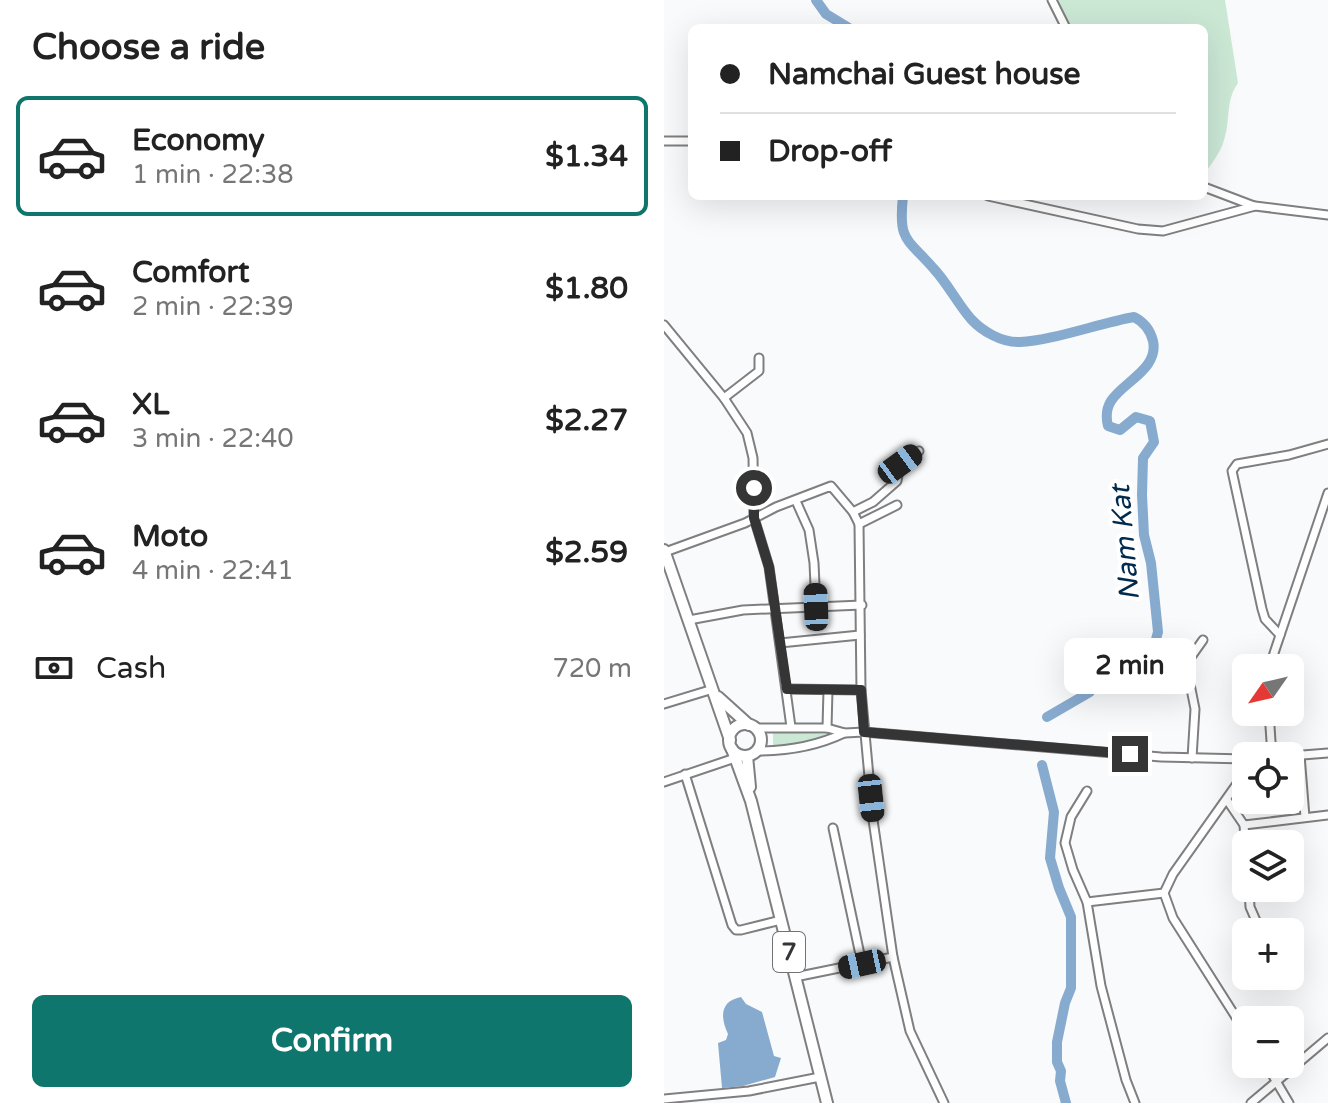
<!DOCTYPE html>
<html lang="en">
<head>
<meta charset="utf-8">
<style>
	:root { --surface:#fff; --page:#f6f6f6; --text:#222; --muted:#767676; --line:#e0e0e0; --accent:#0f766e }
	body { margin:0; font-family:"Varela Round",sans-serif; background:var(--page); color:var(--text); height:100vh; display:flex; flex-direction:column; font-size:30px; white-space:nowrap }
	* { box-sizing:border-box; margin:0 }
	p { font-size:26px; color:var(--muted) }
	.icon { flex:none; width:44px; height:44px; fill:none; stroke:currentColor; stroke-width:2; stroke-linecap:round; stroke-linejoin:round }
	.map { position:relative; flex:1; overflow:hidden }
	.sheet { display:flex; flex-direction:column; background:var(--surface); width:664px }
	.sheet>* { flex:none }
	.hud { position:absolute; left:24px; top:24px; width:520px; height:176px; border-radius:12px; box-shadow:0 8px 32px #0002; display:grid; align-content:center; height:176px; padding:0 32px; background:var(--surface) }
	.needle { width:52px; rotate:236deg }
	.controls { position:absolute; left:568px; top:654px; display:grid; gap:16px }
	.controls a { display:grid; place-items:center; width:72px; height:72px; border-radius:12px; background:var(--surface); box-shadow:0 8px 32px #0002; font-size:40px }
	.end { position:absolute; width:36px; height:36px; margin:-18px; border:10px solid #353536; background:#fff; box-shadow:0 0 0 4px #fff }
	.from { border-radius:50% }
	.bubble { position:absolute; height:56px; border-radius:12px; background:var(--surface); box-shadow:0 8px 32px #0002; font-size:26px; font-weight:700; line-height:56px; text-align:center }
	.car { position:absolute; width:24px; height:48px; margin:-24px -12px; border-radius:10px; box-shadow:0 0 6px 2px #0007; background:linear-gradient(#222 24%,#8ab4d8 0 40%,#222 0 76%,#8ab4d8 0 86%,#222 0) }
	.hud b { display:flex; align-items:center; gap:28px; height:76px; font-size:30px }
	.hud b+b { border-top:2px solid var(--line) }
	.hud i { width:20px; height:20px; background:var(--text) }
	ul { padding:0; list-style:none }
	li { display:flex; align-items:center; gap:24px; height:120px; margin:0 16px 12px; padding:0 16px; border:4px solid transparent; border-radius:12px }
	li div { flex:1 }
	li b { display:block; font-size:30px }
	li em { font-style:normal; font-weight:700 }
	li.selected { border-color:var(--accent) }
	li>.icon { width:72px; height:72px; stroke-width:1.5 }
	h2 { padding:0 32px; font-size:36px; line-height:96px }
	.pay { display:flex; align-items:center; gap:20px; height:88px; padding:0 32px; font-size:30px }
	.pay p { margin-inline-start:auto }
	.primary-button { display:flex; gap:16px; margin-top:auto; padding:16px 32px }
	.primary-button a { flex:1; height:92px; border-radius:12px; background:var(--accent); color:#fff; font-size:32px; font-weight:700; line-height:92px; text-align:center }
	main { display:flex; flex:1; min-height:0 }
	.map>svg:first-child { display:block }
	.green { fill:#cbe8d5 }
	.water { fill:#87abcf }
	.lines { fill:none; stroke-linecap:round; stroke-linejoin:round }
	.river { stroke:#87abcf; stroke-width:10 }
	.minor-casing { stroke:#7f7f81; stroke-width:11 }
	.highway-casing { stroke:#7f7f81; stroke-width:14 }
	.minor { stroke:#fff; stroke-width:7 }
	.highway { stroke:#fff; stroke-width:10 }
	.route { stroke:#353536; stroke-width:10 }
	.labels { text-anchor:middle; dominant-baseline:central; stroke-width:8; stroke-linejoin:round; paint-order:stroke }
	.shield { fill:#fff; stroke:#727272; stroke-width:2 }
	.shield-label { font-size:24px; font-weight:bold; fill:#353536 }
	.water-label { font-size:28px; font-style:italic; fill:#012b4e; stroke:#fff }
</style>
</head>
<body>
<main>
<section class="sheet">
<h2>Choose a ride</h2>
<ul>
<li class="selected"><svg class="icon" aria-label="car" viewBox="0 0 24 24"><path d="M5 17H2v-5l4-1 3-4h7l3 4 3 1v5h-3M9 17h6M6 11h13"/><circle cx="7" cy="17" r="2"/><circle cx="17" cy="17" r="2"/></svg><div><b>Economy</b><p>1 min · 22:38</p></div><em>$1.34</em></li>
<li><svg class="icon" aria-label="car" viewBox="0 0 24 24"><path d="M5 17H2v-5l4-1 3-4h7l3 4 3 1v5h-3M9 17h6M6 11h13"/><circle cx="7" cy="17" r="2"/><circle cx="17" cy="17" r="2"/></svg><div><b>Comfort</b><p>2 min · 22:39</p></div><em>$1.80</em></li>
<li><svg class="icon" aria-label="car" viewBox="0 0 24 24"><path d="M5 17H2v-5l4-1 3-4h7l3 4 3 1v5h-3M9 17h6M6 11h13"/><circle cx="7" cy="17" r="2"/><circle cx="17" cy="17" r="2"/></svg><div><b>XL</b><p>3 min · 22:40</p></div><em>$2.27</em></li>
<li><svg class="icon" aria-label="car" viewBox="0 0 24 24"><path d="M5 17H2v-5l4-1 3-4h7l3 4 3 1v5h-3M9 17h6M6 11h13"/><circle cx="7" cy="17" r="2"/><circle cx="17" cy="17" r="2"/></svg><div><b>Moto</b><p>4 min · 22:41</p></div><em>$2.59</em></li>
</ul>
<div class="pay"><svg class="icon" aria-label="cash" viewBox="0 0 24 24"><path d="M3 7h18v10H3z"/><circle cx="12" cy="12" r="2"/></svg>Cash<p>720 m</p></div>
<div class="primary-button"><a>Confirm</a></div>
</section>
<div class="map">
<svg width="664" height="1103" viewBox="0 0 664 1103">
	<rect width="100%" height="100%" fill="#f9fafb"/>
	<g class="green">
		<path d="M388 0H561L574 83C561 101 567 119 560 140 557 152 547 164 540 175V28H402Z"/>
		<path d="M109 732 162 734V736L115 748 109 746Z"/>
	</g>
	<path class="water" d="M77 997 82 1004 98 1012 110 1056 117 1058 111 1077 79 1086 58 1088 54 1043 62 1040 64 1034C56 1017 56 1001 77 997Z"/>
	<g class="lines">
		<g class="river">
			<path d="M152 0 162 14 185 28"/>
			<path d="M239 196C234 242 243 238 270 269 284 284 293 303 307 319 318 331 338 343 356 342 387 341 436 323 470 317 480 322 486 329 489 341 495 369 459 382 447 401 442 409 442 418 444 426L456 430 472 417 486 421 490 442 479 458 478 495 480 535 487 563 494 632 489 650 464 669 431 677 426 692 383 717"/>
			<path d="M378 765 390 812 386 858 395 888 407 917V988L401 1003 393 1042V1062L397 1071 396 1081 402 1103"/>
		</g>
		<g class="minor-casing">
			<g id="minor">
				<path d="M388 0 402 28"/>
				<path d="M0 141H28"/>
				<path d="M540 187 590 206"/>
				<path d="M324 196 474 229 499 231 591 206 664 215"/>
				<path d="M0 325 60 398 83 433 89 458 90 518 105 567 127 727"/>
				<path d="M60 398 95 371V358"/>
				<path d="M132 501 145 530 150 563 152 607"/>
				<path d="M189 512 209 502 233 481 236 464 255 451"/>
				<path d="M195 524 233 505"/>
				<path d="M1 552 81 523 112 507 167 486 189 512 195 524 197 690 209 820 229 957 246 1031 280 1103"/>
				<path d="M25 620 79 610 198 605"/>
				<path d="M616 635 601 619 598 609 568 471 573 464 625 455 664 444"/>
				<path d="M116 643 196 635"/>
				<path d="M605 668 664 493"/>
				<path d="M123 689 197 690"/>
				<path d="M0 704 49 689"/>
				<path d="M605 712 608 756"/>
				<path d="M90 728H163L181 733 200 732 497 757 582 759"/>
				<path d="M163 728 164 690"/>
				<path d="M93 751C123 751 153 746 180 733"/>
				<path d="M636 755 641 817"/>
				<path d="M626 756 664 753"/>
				<path d="M528 758 531 709 522 664 539 640"/>
				<path d="M582 771 509 874 500 893 509 918 582 1033"/>
				<path d="M21 774 68 925 72 930H77L117 920"/>
				<path d="M0 782 71 758"/>
				<path d="M423 791 407 817 401 843 409 870 423 902 437 986 462 1080 471 1103"/>
				<path d="M563 800 580 825 582 851"/>
				<path d="M580 825 664 815"/>
				<path d="M169 828 198 964"/>
				<path d="M585 888 586 907 597 932"/>
				<path d="M423 902 500 893"/>
				<path d="M131 977 229 957"/>
				<path d="M602 1064 625 1103"/>
				<path d="M0 1099 85 1091 156 1077"/>
				<path d="M587 1103 664 1038"/>
			</g>
		</g>
		<g class="highway-casing">
			<g id="highway">
				<path d="M0 550 66 740"/>
				<path d="M54 697 85 725"/>
				<circle cx="81" cy="740" r="16"/>
				<path d="M68 749 87 801 163 1103"/>
				<path d="M83 756 86 787"/>
			</g>
		</g>
		<use href="#minor" class="minor"/>
		<use href="#highway" class="highway"/>
	</g>
	<g class="lines">
		<path class="route" d="M90 488V518L105 567 123 689 197 690 200 732 466 754"/>
	</g>
	<g class="labels">
		<rect class="shield" x="109" y="932" width="32" height="40" rx="6"/>
		<g class="shield-label">
			<text x="125" y="952">7</text>
		</g>
		<g class="water-label">
			<text transform="translate(461 543) rotate(-95)">Nam Kat</text>
		</g>
	</g>
</svg>
<div class="controls">
<a><svg class="needle" viewBox="-14 -14 28 28"><path d="M0-13l5 13h-10z" fill="#e53935"/><path d="M0 13l5-13h-10z" fill="#767676"/></svg></a>
<a><svg class="icon" aria-label="locate" viewBox="0 0 24 24"><circle cx="12" cy="12" r="6"/><path d="M12 2v4M12 18v4M2 12h4M18 12h4"/></svg></a>
<a><svg class="icon" aria-label="layers" viewBox="0 0 24 24"><path d="M12 4l9 5-9 5-9-5zM3 14l9 5 9-5"/></svg></a>
<a>+</a>
<a>−</a>
</div>
<i class="end from" style="left:90px;top:488px"></i>
<i class="end" style="left:466px;top:754px"></i>
<div class="bubble" style="left:400px;top:638px;width:132px">2 min</div>
<i class="car" style="left:236px;top:464px;rotate:54deg"></i>
<i class="car" style="left:152px;top:607px;rotate:358deg"></i>
<i class="car" style="left:207px;top:798px;rotate:174deg"></i>
<i class="car" style="left:198px;top:964px;rotate:258deg"></i>
<div class="hud">
<b><i class="from"></i>Namchai Guest house</b>
<b><i></i>Drop-off</b>
</div>
</div>
</main>
</body>
</html>
